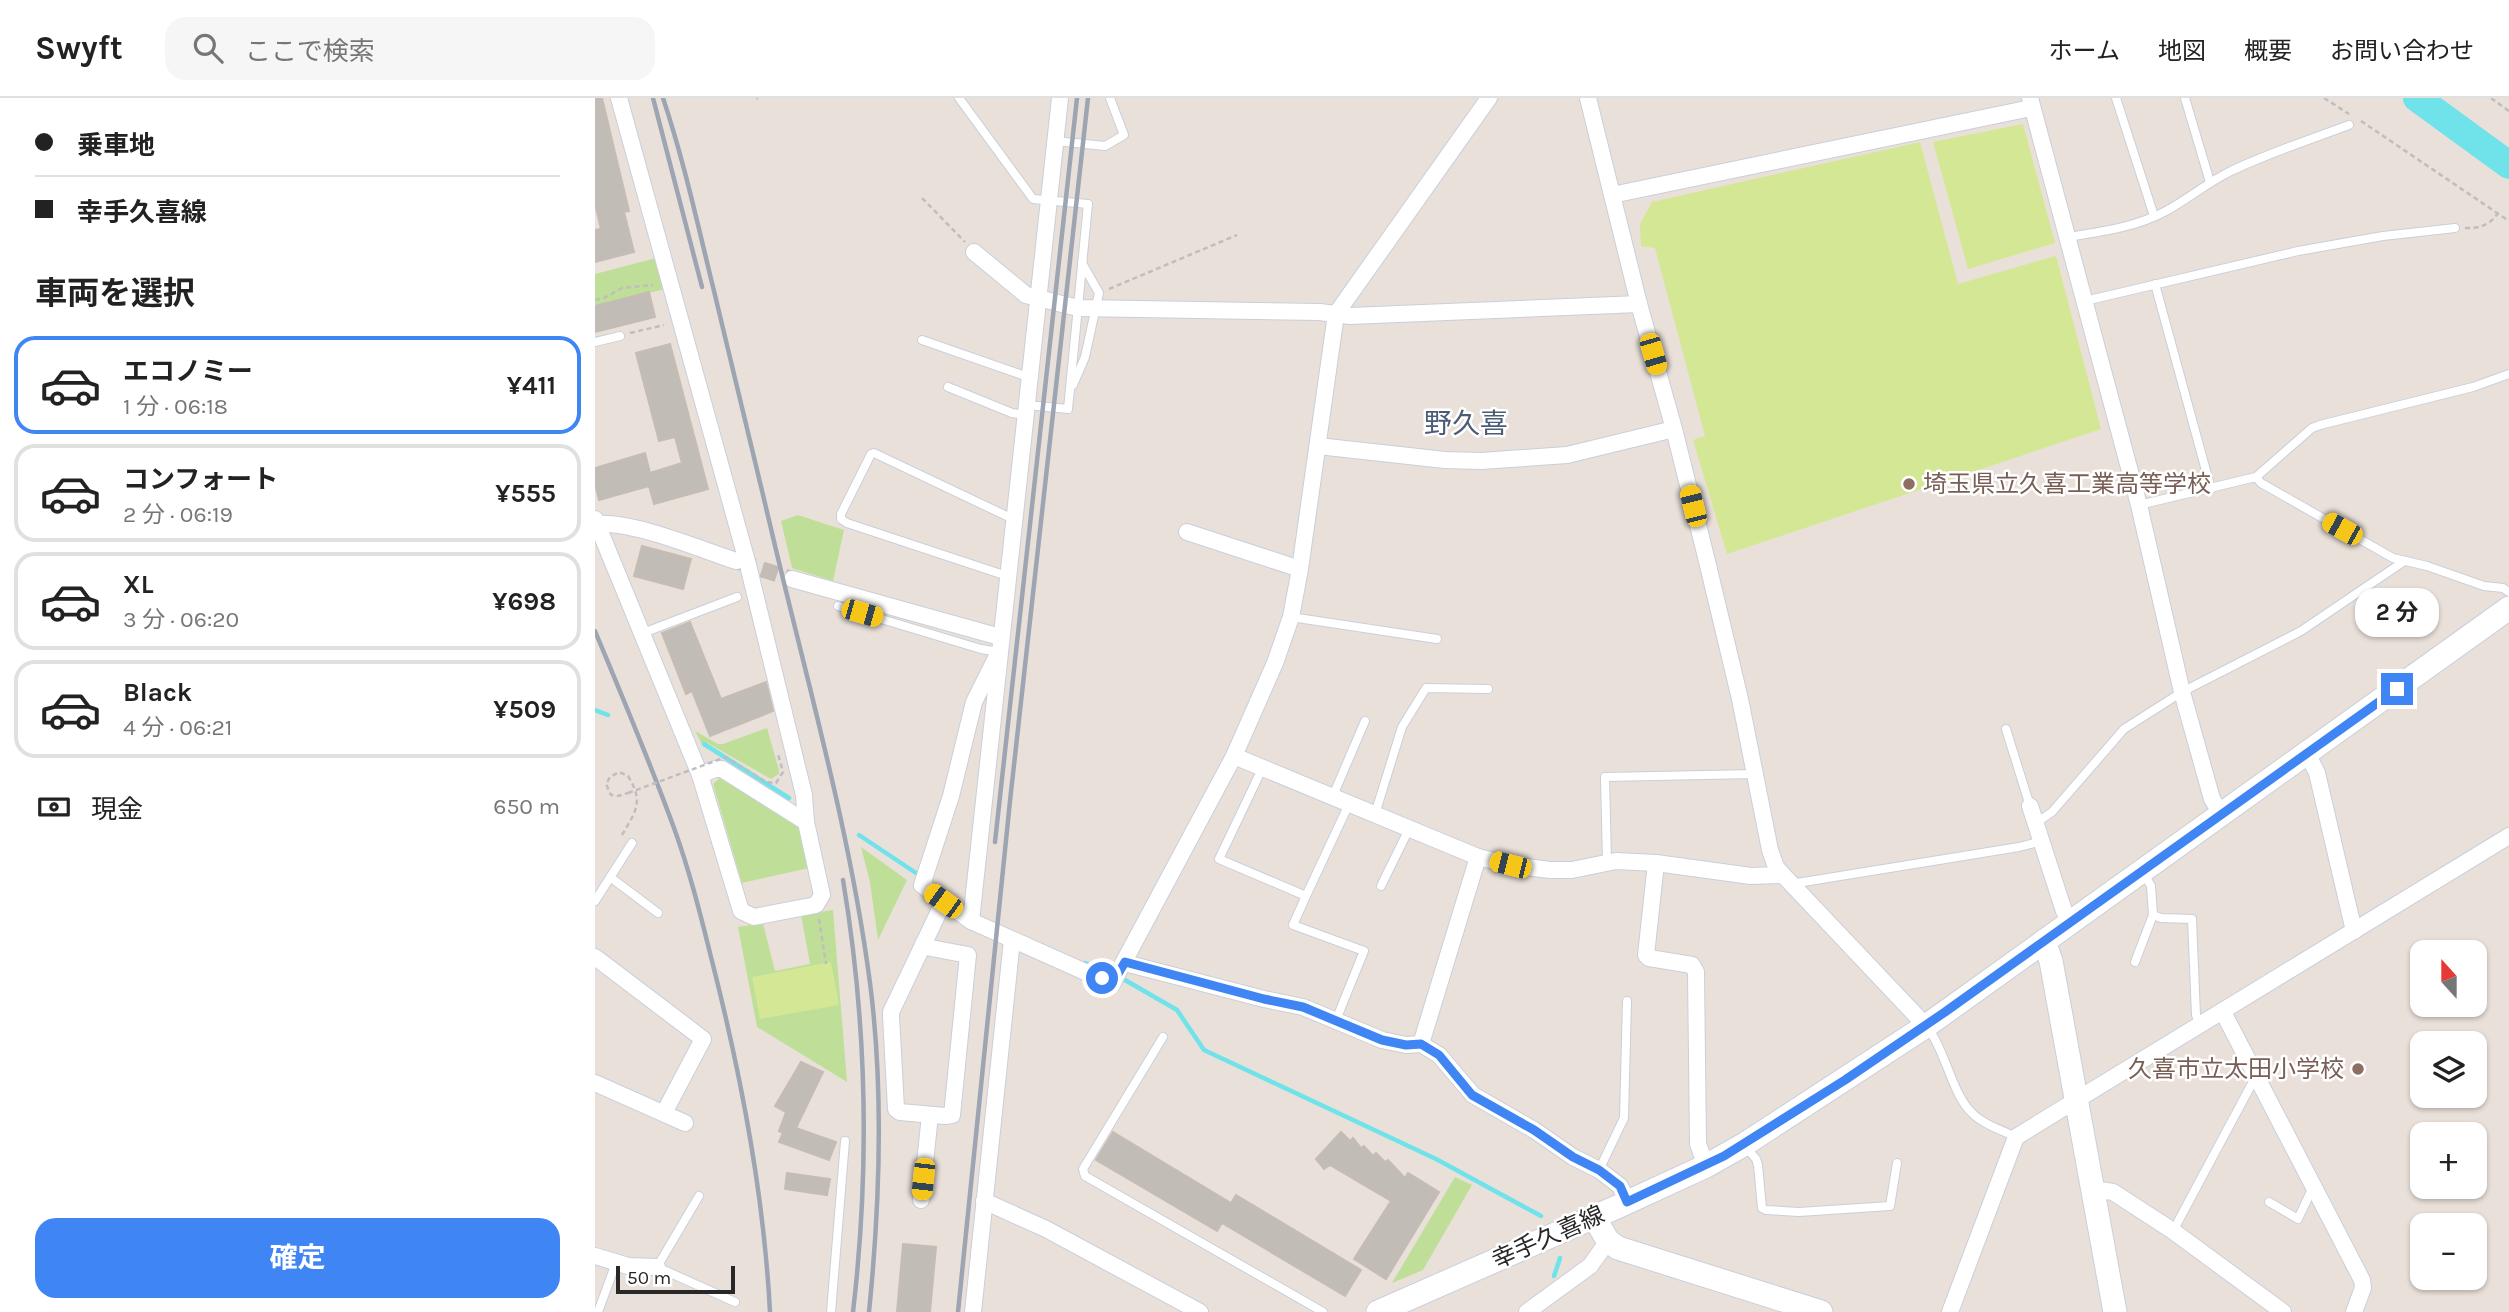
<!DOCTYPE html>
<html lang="ja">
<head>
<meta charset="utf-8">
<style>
	:root { --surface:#fff; --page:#f6f6f6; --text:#222; --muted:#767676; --line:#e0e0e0; --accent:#3f85f3 }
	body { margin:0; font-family:Karla,"Noto Sans JP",sans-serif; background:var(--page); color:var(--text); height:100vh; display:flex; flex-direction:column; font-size:26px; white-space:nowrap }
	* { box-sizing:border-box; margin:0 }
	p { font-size:23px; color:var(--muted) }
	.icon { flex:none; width:38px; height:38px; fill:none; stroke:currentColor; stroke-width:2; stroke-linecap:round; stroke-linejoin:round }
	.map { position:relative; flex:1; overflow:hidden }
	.side { display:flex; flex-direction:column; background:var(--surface); width:595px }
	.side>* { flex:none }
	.banner { display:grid; align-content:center; height:154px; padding:0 35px; background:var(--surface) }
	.needle { width:46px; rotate:339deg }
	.controls { position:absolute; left:1815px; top:842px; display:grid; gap:14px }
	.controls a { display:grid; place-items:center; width:77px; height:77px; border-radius:14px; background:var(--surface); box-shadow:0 2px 5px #0004; font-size:35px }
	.scale { position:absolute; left:21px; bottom:18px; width:119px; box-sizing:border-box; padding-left:7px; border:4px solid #282828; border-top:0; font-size:19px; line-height:24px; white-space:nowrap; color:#282828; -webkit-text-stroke:5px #fff; paint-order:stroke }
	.end { position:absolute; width:32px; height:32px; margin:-16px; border:9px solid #3f85f3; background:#fff; box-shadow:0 0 0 4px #fff }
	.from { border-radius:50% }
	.bubble { position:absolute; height:49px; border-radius:21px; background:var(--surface); box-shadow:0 2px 5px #0004; font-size:23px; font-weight:700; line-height:49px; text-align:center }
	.car { position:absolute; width:21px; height:42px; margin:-21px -10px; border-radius:9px; box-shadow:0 0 5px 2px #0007; background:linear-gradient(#f5c518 24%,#345 0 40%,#f5c518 0 76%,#345 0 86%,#f5c518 0) }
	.banner b { display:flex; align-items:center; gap:24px; height:66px; font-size:26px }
	.banner b+b { border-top:2px solid var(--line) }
	.banner i { width:18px; height:18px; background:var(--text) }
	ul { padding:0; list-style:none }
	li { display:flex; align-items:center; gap:21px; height:98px; margin:0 14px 10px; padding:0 21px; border:4px solid var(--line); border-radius:21px }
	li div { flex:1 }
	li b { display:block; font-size:26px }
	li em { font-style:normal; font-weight:700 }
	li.active { border-color:var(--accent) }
	li>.icon { width:63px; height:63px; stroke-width:1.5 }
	h2 { padding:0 35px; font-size:32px; line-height:84px }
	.pay { display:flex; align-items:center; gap:18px; height:77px; padding:0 35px; font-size:26px }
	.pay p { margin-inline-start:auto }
	.primary-button { display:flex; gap:14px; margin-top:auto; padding:14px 35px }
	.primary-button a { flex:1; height:80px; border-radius:21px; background:var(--accent); color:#fff; font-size:28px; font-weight:700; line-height:80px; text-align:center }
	header { display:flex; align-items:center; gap:42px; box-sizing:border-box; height:98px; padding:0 35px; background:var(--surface); border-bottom:2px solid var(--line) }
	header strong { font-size:33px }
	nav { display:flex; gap:38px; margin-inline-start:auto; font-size:24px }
	.search { width:490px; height:63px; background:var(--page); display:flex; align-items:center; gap:18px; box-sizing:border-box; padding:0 24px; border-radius:21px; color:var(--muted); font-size:26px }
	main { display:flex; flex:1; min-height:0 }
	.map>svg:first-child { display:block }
	.green { fill:#bfdf98 }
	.pitch { fill:#d4e794 }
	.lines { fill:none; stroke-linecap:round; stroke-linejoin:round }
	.stream { stroke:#70e2ea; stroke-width:4.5 }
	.river { stroke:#70e2ea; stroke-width:28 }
	.building { fill:#c2bcb6; stroke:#c5bcb4; stroke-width:2 }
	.street-tunnel { stroke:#c3bbb6; stroke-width:16; stroke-dasharray:16 8; stroke-linecap:butt }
	.lane-casing { stroke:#c9cfda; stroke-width:10 }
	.street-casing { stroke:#c9cfda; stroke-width:18 }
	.secondary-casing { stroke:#c9cfda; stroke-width:25 }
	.path { stroke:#bebebe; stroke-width:2.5; stroke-dasharray:5 3.5; stroke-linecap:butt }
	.lane { stroke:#fff; stroke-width:8 }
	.street { stroke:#fff; stroke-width:16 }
	.secondary { stroke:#fff; stroke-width:23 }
	.rail { stroke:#9da5b2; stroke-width:4.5 }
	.path-bridge { stroke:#bebebe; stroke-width:2.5; stroke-dasharray:5 3.5; stroke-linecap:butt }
	.route { stroke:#3f85f3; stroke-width:9 }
	.education-dot { fill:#8d6e63; stroke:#fff; stroke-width:2.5 }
	.labels { text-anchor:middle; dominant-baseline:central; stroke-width:5; stroke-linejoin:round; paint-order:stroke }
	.education-label { font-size:24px; fill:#785e54; stroke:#fff; text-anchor:start }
	.street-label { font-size:24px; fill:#282828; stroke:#fff }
	.quarter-label { font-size:28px; fill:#4b5c77; stroke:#fff }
</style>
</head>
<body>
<header>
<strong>Swyft</strong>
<div class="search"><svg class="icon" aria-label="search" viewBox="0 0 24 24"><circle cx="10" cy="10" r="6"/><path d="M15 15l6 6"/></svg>ここで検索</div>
<nav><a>ホーム</a><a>地図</a><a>概要</a><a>お問い合わせ</a></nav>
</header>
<main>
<section class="side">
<div class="banner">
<b><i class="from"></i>乗車地</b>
<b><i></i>幸手久喜線</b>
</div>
<h2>車両を選択</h2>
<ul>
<li class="active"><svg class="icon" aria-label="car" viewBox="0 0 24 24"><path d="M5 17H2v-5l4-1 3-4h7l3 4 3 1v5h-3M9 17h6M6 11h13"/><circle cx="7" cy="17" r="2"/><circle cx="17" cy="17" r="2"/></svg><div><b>エコノミー</b><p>1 分 · 06:18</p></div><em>¥411</em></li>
<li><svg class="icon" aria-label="car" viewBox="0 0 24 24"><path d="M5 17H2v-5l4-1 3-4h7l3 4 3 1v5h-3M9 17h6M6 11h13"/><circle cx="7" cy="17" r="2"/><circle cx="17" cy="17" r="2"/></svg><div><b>コンフォート</b><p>2 分 · 06:19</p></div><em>¥555</em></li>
<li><svg class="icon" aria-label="car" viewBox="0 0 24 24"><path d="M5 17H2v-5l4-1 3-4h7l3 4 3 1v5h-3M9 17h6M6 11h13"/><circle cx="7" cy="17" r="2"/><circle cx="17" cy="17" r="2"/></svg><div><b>XL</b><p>3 分 · 06:20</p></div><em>¥698</em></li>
<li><svg class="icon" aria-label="car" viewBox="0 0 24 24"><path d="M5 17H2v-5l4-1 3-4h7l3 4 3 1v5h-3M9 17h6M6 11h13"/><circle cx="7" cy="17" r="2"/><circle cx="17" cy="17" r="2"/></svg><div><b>Black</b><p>4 分 · 06:21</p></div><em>¥509</em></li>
</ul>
<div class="pay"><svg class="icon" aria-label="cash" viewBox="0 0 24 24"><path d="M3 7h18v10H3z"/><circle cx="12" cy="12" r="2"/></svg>現金<p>650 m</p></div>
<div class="primary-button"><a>確定</a></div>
</section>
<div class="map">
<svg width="1914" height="1214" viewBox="0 0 1914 1214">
	<rect width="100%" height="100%" fill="#eae0da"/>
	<g class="green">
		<path d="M61 160 70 191 0 208V176Z"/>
		<path d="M203 417 249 432 238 483 197 470 186 423Z"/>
		<path d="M172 630 184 672V676L176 681 111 644 108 648 100 633 123 646H128Z"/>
		<path d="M125 680 204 727 214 770 147 785 118 686Z"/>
		<path d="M266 749 312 782 283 842 275 784Z"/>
		<path d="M238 812 252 984 162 929 143 829 168 825 180 873 215 866 206 817Z"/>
		<path d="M860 1079 877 1087 828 1172 797 1185Z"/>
	</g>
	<g class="pitch">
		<path d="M1428 26 1460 145 1373 171 1338 44Z"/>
		<path d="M1325 44 1363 186 1461 158 1506 331 1132 456 1098 342 1110 338 1060 150 1046 148 1045 126 1057 104Z"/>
		<path d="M236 864 244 907 165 921 157 879Z"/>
	</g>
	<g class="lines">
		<g class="stream">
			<path d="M0 612 13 617"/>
			<path d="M109 646 194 700"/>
			<path d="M264 737 324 777"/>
			<path d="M490 865 515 876"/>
			<path d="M530 882 582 912 609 952 841 1061 946 1118"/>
			<path d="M959 1178 965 1160"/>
		</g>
		<path class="river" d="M1822 0 1914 67"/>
	</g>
	<g class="building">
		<path d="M0 0H7L34 113 29 114 39 154 0 164V132L6 131 0 106Z"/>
		<path d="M54 194 60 219 0 234V208Z"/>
		<path d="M75 246 113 391 59 406 54 388 4 402 0 386V370L50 355 55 375 87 365 80 339 64 343 41 255Z"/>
		<path d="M47 448 96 461 88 491 39 478Z"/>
		<path d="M95 524 126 601 171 584 178 613 115 638 97 593 91 596 67 535Z"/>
		<path d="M206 964 228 974 201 1030 241 1044 234 1062 184 1044 188 1035 184 1033 191 1014 180 1008Z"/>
		<path d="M518 1034 636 1105 641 1097 766 1172 750 1198 627 1125 622 1133 501 1062Z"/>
		<path d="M746 1034 755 1043 758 1040 766 1050 769 1048 778 1058 781 1055 790 1064 793 1062 810 1080 813 1075 844 1094 791 1181 759 1161 796 1103 735 1067 729 1071 721 1061Z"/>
		<path d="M192 1075 235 1081 232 1097 190 1091Z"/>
		<path d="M308 1146 341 1149 335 1214H302Z"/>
	</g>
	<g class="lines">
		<path class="street-tunnel" d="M144 464 197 481"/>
		<g class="lane-casing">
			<g id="lane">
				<path d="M364 0 438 101 493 106 473 311 432 307"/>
				<path d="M1521 0 1559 118"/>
				<path d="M1590 0 1615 84"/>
				<path d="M460 43 510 48 529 37 515 0"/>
				<path d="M1473 139C1505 134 1542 129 1571 113 1593 101 1612 85 1634 74 1673 55 1714 42 1754 27"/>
				<path d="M1560 186 1616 391"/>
				<path d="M1490 203 1703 153 1788 138 1860 130"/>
				<path d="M327 242 436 280"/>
				<path d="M0 244 25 238"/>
				<path d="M478 287 490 259 504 195 487 165"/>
				<path d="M353 289 417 315 431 317"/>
				<path d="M1661 379 1666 385 1798 460 1832 468 1889 488 1908 490 1914 494"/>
				<path d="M1544 407 1661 379 1717 330 1725 327 1878 289 1914 276"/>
				<path d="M412 478 252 425 246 421V416L276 356 279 355 418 421"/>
				<path d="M243 508 386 551 404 554"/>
				<path d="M696 519 842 541"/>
				<path d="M48 535 142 499"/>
				<path d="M1411 631 1435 708"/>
				<path d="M667 671 624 761 711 798 754 706"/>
				<path d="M737 700 770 623"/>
				<path d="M780 716 807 629 831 590 893 591"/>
				<path d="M1441 725 1457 714 1529 631 1587 594 1706 533 1808 464"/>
				<path d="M1012 764 1010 679 1160 676"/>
				<path d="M1549 776 1556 788 1558 817 1566 820 1597 821 1601 917 1606 928"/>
				<path d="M15 779 63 815"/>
				<path d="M1196 786 1424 749 1447 743"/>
				<path d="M786 788 814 731"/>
				<path d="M711 798 698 827 769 853 741 922"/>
				<path d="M0 803 37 745"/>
				<path d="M1540 864 1558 817"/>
				<path d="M1333 930C1351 954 1357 996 1377 1015 1388 1026 1406 1032 1421 1039"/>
				<path d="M568 939 488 1071 490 1078 728 1214"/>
				<path d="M1151 1049 1161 1061 1163 1067 1167 1110 1171 1112 1204 1114 1295 1108 1302 1065"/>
				<path d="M1004 1072 1029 1020 1032 903"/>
				<path d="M104 1098 62 1169 140 1204"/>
				<path d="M1674 1104 1703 1121 1718 1089"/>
				<path d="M1578 1133 1661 978"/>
				<path d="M3 1214 21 1165"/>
				<path d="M236 1214 250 1043"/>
			</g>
		</g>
		<g class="street-casing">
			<g id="street">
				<path d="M993 0 1044 206 1079 331 1111 459 1145 601 1175 752 1181 769 1188 777 1331 928"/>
				<path d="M1435 0 1544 407 1587 594 1617 701 1626 716"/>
				<path d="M1017 97 1436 10"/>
				<path d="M379 154 431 197 483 210 725 214 755 218 1044 206"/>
				<path d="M723 348 850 362 886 363 972 357 1079 331"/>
				<path d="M0 421 105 677 146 813 159 819 221 807 227 797 211 724 209 697 153 467 24 0"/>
				<path d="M2 426C38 423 105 451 141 463"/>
				<path d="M592 434 705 471"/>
				<path d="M197 481 405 539"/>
				<path d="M404 554 379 604 356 698 327 787 376 823 517 886 639 658 680 565 696 519 705 471 741 216 894 0"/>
				<path d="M1712 655 1722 675 1759 833"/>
				<path d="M639 658 883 759 916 767 955 772H977L1021 763 1061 765 1156 778 1188 777"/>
				<path d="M105 677 120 671H127L211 724"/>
				<path d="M1435 708 1469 813 1476 824"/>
				<path d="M1061 765 1051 857 1054 860 1097 867 1101 874 1103 1046 1111 1068"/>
				<path d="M376 823 465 0"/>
				<path d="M328 846 336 850 373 857 357 1017 350 1018 305 1014 301 1011 296 918V914L349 803"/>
				<path d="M0 859 108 941 69 1015"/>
				<path d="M530 865 669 901 708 909 787 942 811 947 826 946 883 759"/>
				<path d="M1628 914 1767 1182 1768 1190 1759 1214"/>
				<path d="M826 946 844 957 878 997 939 1032 978 1059 1004 1072 1025 1088 1033 1104"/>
				<path d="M0 985 90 1025"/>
				<path d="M1499 1091 1518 1094 1578 1133 1688 1214"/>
				<path d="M326 1102 335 1017"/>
				<path d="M389 1103 451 1131 605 1214"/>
				<path d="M0 1158 33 1168 62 1169"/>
				<path d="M378 1214 417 842"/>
				<path d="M932 1214 995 1168 1013 1143"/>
				<path d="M1355 1214 1421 1039 1914 738"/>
			</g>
		</g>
		<g class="secondary-casing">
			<g id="secondary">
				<path d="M1449 843 1456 863 1520 1214"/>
				<path d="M999 1119 1013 1143 1023 1150 1226 1214"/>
				<path d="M783 1214 1022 1109 1111 1068 1150 1046 1331 928 1914 510"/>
			</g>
		</g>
		<g class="path">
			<path d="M161 0H163"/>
			<path d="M1729 0 1754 16"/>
			<path d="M1896 0 1914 13"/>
			<path d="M1766 23 1914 123"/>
			<path d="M327 100 370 144"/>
			<path d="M1870 130C1885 130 1894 128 1903 115"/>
			<path d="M514 191 642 137"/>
			<path d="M0 202 9 200 27 190 58 187"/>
			<path d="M35 235 69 227"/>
			<path d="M27 737C41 713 49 704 33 678L24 674 15 679 11 686 16 697 23 698 33 695"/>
			<path d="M224 821 231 866"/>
		</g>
		<use href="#lane" class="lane"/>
		<use href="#street" class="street"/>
		<use href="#secondary" class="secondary"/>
		<g class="rail">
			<path d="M58 0 107 189"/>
			<path d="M68 0C89 63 103 128 119 193 138 273 158 354 177 435 212 584 255 732 275 885 289 993 285 1105 274 1214"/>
			<path d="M0 533C27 598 55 664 79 730 95 774 106 819 117 863 146 977 169 1096 175 1214"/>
			<path d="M400 744 482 0"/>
			<path d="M248 782C272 925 275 1069 258 1214"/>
			<path d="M363 1214 415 703 493 0"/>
		</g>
		<path class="path-bridge" d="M33 695 131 659 171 684 181 685 188 674 183 656"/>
	</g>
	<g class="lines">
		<path class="route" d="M507 880 517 886 530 864 669 901 708 909 787 942 811 947 826 946 844 957 877 997 939 1032 978 1059 1004 1072 1025 1088 1032 1104 1129 1058 1250 982 1350 914 1802 591"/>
	</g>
	<g class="education-dot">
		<circle cx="1314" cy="386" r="7"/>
		<circle cx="1763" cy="971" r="7"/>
	</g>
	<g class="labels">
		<g class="education-label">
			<text x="1328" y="386">埼玉県立久喜工業高等学校</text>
			<text x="1749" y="971" text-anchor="end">久喜市立太田小学校</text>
		</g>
		<g class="street-label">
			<text transform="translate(953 1139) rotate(-24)">幸手久喜線</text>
		</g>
		<g class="quarter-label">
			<text x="871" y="325">野久喜</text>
		</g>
	</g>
</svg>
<div class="controls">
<a><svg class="needle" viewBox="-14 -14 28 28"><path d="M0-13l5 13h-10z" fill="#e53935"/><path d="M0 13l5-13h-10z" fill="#767676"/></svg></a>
<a><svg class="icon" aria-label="layers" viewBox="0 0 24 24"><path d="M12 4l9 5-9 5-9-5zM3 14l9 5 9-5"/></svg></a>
<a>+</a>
<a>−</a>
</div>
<div class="scale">50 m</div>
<i class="end from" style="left:507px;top:880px"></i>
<i class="end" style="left:1802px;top:591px"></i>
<div class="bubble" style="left:1760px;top:490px;width:84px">2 分</div>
<i class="car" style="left:1058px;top:256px;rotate:164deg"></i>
<i class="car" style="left:1098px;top:408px;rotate:346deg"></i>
<i class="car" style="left:1747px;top:431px;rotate:299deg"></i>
<i class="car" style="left:267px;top:515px;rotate:106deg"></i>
<i class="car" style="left:915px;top:767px;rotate:284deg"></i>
<i class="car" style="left:348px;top:803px;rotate:306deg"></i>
<i class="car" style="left:328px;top:1081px;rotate:186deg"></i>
</div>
</main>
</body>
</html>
